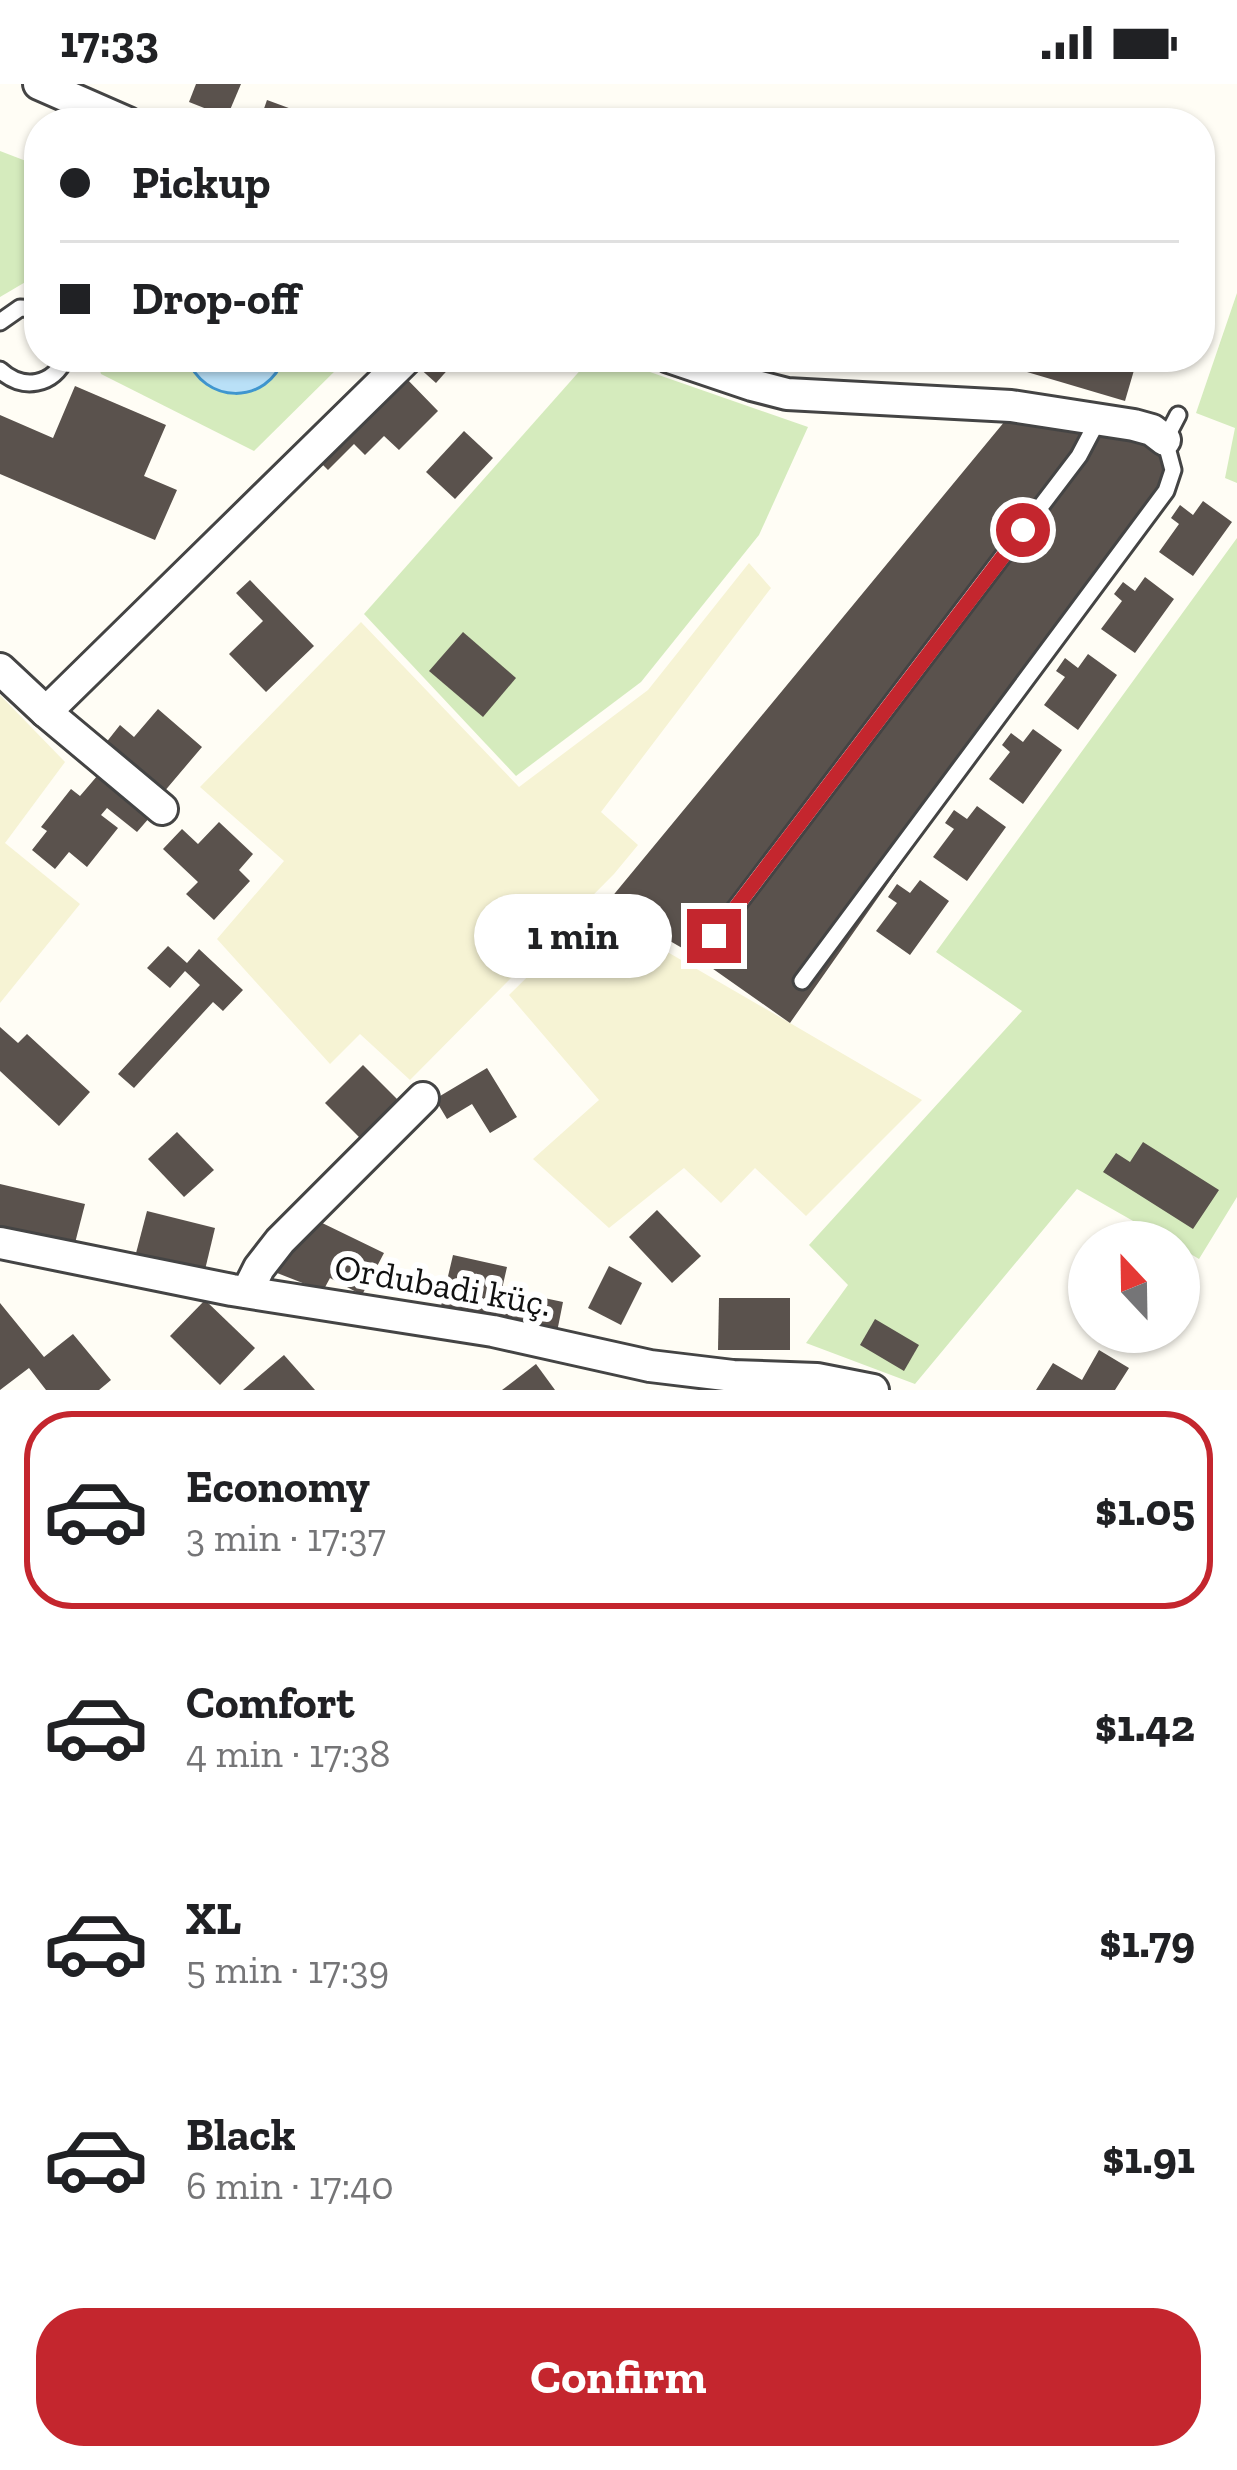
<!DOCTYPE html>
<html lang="en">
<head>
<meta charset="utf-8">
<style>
	:root { --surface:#fff; --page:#f6f6f6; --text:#202124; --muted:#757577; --line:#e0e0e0; --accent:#c4262e }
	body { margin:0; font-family:"Zilla Slab",serif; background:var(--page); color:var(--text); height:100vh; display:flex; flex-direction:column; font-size:45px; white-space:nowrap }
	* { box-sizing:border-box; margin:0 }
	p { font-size:39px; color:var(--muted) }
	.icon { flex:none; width:66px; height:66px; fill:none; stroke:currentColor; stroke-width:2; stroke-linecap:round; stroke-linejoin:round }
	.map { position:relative; height:1306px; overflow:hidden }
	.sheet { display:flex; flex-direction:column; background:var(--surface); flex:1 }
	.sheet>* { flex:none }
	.top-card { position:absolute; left:24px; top:24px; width:1191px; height:264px; border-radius:48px; box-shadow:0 3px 9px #0004; display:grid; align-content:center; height:264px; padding:0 36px; background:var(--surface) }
	.needle { width:78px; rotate:338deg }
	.controls { position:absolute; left:1068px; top:1137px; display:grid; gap:24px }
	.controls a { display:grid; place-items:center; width:132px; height:132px; border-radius:50%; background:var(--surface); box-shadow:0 3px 9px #0004; font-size:60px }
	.end { position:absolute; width:54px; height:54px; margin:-27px; border:15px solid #c4262e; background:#fff; box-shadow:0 0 0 6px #fff }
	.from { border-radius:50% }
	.bubble { position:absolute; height:84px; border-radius:42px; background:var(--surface); box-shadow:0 3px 9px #0004; font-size:39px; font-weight:700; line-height:84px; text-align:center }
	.top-card b { display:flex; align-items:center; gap:42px; height:114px; font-size:45px }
	.top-card b+b { border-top:3px solid var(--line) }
	.top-card i { width:30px; height:30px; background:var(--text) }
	ul { padding:21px 0 0; list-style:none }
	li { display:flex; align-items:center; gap:36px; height:198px; margin:0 24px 18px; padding:0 12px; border:6px solid transparent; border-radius:48px }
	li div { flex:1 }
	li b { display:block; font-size:45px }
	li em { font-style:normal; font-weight:700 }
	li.active { border-color:var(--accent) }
	li>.icon { width:108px; height:108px; stroke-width:1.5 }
	.primary-button { display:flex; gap:24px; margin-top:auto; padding:24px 36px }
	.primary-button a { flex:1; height:138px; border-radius:48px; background:var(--accent); color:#fff; font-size:48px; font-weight:700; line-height:138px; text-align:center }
	.status { display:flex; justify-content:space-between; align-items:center; height:84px; padding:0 60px; background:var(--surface); direction:ltr }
	.status svg { height:33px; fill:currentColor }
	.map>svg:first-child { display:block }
	.farmland { fill:#f6f3d4 }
	.green { fill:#d5ebbd }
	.water { fill:#b9e0f7; stroke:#3f96cf; stroke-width:3 }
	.building { fill:#5a524d }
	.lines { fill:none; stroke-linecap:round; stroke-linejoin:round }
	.lane-casing { stroke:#444; stroke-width:21 }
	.street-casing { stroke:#444; stroke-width:36 }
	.lane { stroke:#fff; stroke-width:15 }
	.street { stroke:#fff; stroke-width:30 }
	.route { stroke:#c4262e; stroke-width:15 }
	.labels { text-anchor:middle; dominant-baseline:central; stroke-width:12; stroke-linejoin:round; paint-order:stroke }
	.street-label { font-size:36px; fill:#111; stroke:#fff }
</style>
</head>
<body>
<div class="status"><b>17:33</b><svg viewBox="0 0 49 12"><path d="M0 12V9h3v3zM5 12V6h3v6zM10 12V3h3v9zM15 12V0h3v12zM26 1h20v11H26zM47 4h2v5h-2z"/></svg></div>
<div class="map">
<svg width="1237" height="1306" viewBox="0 0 1237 1306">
	<rect width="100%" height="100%" fill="#fffdf5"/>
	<g class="farmland">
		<path d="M749 479 771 504 601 728 638 761 614 790 410 996 360 950 330 980 217 855 284 777 200 703 361 538 519 703 648 606Z"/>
		<path d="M0 611 65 678 5 759 80 820 0 919Z"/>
		<path d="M595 826 790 939 922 1016 806 1132 755 1084 721 1119 684 1084 609 1144 533 1075 599 1016 509 911Z"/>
	</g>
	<g class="green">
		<path d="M0 67 39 82V190L0 213Z"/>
		<path d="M1237 209V399L1225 394 1235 344 1196 329Z"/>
		<path d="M96 273H342L340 282 254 367 101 290Z"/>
		<path d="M592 273H607L808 343 759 451 641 598 516 692 364 530Z"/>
		<path d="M1237 454V1113L1199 1175 1179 1163V1158H1170L1077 1105 915 1300 806 1259 848 1201 809 1161 1022 927 936 868Z"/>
	</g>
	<path class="water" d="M187 273H284C268 322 203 321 187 273Z"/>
	<g class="building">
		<path d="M196 0H241L227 33 189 18Z"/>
		<path d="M267 16 316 34 314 39H259Z"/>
		<path d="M1200 87 1210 90 1201 116H1200Z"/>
		<path d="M425 273H459L436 299 417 282Z"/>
		<path d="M976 273H1127L1137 276 1125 317Z"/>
		<path d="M404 292 438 327 399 366 384 352 365 371 354 360 328 386 319 377Z"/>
		<path d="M75 302 166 341 144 392 177 406 155 456 0 390V331L53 354Z"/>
		<path d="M1005 337 1094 344 1165 356 1171 396 790 939 689 868 606 820Z"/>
		<path d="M464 347 493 374 455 415 426 388Z"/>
		<path d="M1203 417 1232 438 1193 492 1159 468 1179 440 1171 434 1180 421 1193 431Z"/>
		<path d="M1145 493 1174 515 1135 569 1101 545 1122 517 1114 510 1123 498 1135 507Z"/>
		<path d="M250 496 314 562 266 608 229 570 263 537 236 509Z"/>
		<path d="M463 548 516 594 483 633 429 587Z"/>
		<path d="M1088 570 1117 591 1078 646 1044 621 1065 593 1056 587 1065 574 1078 584Z"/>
		<path d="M158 625 202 663 163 709 105 660 120 641 134 653Z"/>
		<path d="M1033 645 1062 666 1023 720 989 695 1010 668 1002 661 1011 649 1023 658Z"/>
		<path d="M98 691 150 733 137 748 107 724 101 731 118 744 87 783 69 768 55 785 32 766 47 747 41 743 71 705 80 712Z"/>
		<path d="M977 722 1006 743 967 797 933 773 954 745 945 739 954 726 967 735Z"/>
		<path d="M219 738 253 770 239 786 250 797 214 836 186 810 198 798 163 765 182 745 198 760Z"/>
		<path d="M920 796 949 817 910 871 876 847 897 819 888 813 897 800 910 809Z"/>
		<path d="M168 862 187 879 199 865 243 906 223 927 213 918 134 1004 118 990 200 901 185 887 170 904 147 884Z"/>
		<path d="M0 943 18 959 27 950 90 1008 59 1042 0 987Z"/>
		<path d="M363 981 404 1022 366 1060 325 1019Z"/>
		<path d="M487 984 517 1033 490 1049 472 1020 447 1035 435 1015Z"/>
		<path d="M177 1048 214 1086 184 1113 148 1075Z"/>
		<path d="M1143 1058 1219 1106 1193 1145 1103 1088 1116 1069 1130 1078Z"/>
		<path d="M0 1100 85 1120 74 1163 0 1146Z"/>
		<path d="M657 1126 701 1172 672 1199 629 1153Z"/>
		<path d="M147 1127 215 1144 204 1190 135 1173Z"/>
		<path d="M316 1136 384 1169 362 1211 330 1194 323 1207 272 1187Z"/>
		<path d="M453 1171 507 1183 502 1205 563 1218 557 1248 441 1222Z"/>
		<path d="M609 1182 642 1199 621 1241 588 1224Z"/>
		<path d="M719 1214H790V1266H718Z"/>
		<path d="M205 1216 255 1264 220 1301 170 1252Z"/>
		<path d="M0 1219 44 1273 73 1250 111 1296 99 1306H46L29 1284 0 1306Z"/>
		<path d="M875 1235 919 1261 904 1287 860 1261Z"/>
		<path d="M1099 1266 1129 1284 1115 1306H1036L1053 1279 1082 1296Z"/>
		<path d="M284 1271 315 1306H243Z"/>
		<path d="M536 1280 555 1306H502Z"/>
	</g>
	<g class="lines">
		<g class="lane-casing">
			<g id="lane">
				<path d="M0 238 20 224 39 225"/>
				<path d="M0 286C23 307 53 302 66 273"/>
				<path d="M714 852 1079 372 1098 336"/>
				<path d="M802 897 1166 407 1173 386 1165 356 1178 331"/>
			</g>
		</g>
		<g class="street-casing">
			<g id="street">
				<path d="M39 0 128 39"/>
				<path d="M669 273 752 301 787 310 1011 322 1134 341 1152 346 1165 356"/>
				<path d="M0 585 46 628 162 725"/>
				<path d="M46 628 408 273"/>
				<path d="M0 1159 232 1206 493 1247 650 1282 733 1292 817 1295 873 1306"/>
				<path d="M247 1208 259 1184 280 1157 423 1014"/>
			</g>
		</g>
		<use href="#lane" class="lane"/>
		<use href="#street" class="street"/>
	</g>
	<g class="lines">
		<path class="route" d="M714 852 1023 446"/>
	</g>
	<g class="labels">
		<g class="street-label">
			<text transform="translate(443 1201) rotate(10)">Ordubadi küç.</text>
		</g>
	</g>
</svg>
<div class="controls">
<a><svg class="needle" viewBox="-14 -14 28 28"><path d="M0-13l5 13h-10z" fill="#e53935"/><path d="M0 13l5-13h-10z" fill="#757577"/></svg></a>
</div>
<i class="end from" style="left:1023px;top:446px"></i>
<i class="end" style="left:714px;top:852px"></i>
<div class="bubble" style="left:474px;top:810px;width:198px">1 min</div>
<div class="top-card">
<b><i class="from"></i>Pickup</b>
<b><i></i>Drop-off</b>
</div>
</div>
<section class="sheet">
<ul>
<li class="active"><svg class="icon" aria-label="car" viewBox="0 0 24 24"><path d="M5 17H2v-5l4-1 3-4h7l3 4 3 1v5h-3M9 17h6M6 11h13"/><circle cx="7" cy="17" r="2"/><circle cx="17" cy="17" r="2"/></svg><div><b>Economy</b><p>3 min · 17:37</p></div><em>$1.05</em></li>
<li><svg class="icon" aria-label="car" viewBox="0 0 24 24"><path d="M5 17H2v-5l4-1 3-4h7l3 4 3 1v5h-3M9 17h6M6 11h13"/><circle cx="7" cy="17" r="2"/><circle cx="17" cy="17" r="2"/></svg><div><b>Comfort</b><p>4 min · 17:38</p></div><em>$1.42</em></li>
<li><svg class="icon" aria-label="car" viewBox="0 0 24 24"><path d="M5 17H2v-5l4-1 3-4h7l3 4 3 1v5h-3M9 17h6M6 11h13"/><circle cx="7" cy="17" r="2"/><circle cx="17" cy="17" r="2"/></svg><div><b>XL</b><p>5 min · 17:39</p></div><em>$1.79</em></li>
<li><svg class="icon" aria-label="car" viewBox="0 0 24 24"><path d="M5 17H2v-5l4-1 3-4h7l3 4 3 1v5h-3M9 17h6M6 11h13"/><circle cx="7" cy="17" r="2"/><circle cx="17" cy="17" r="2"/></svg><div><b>Black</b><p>6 min · 17:40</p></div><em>$1.91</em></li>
</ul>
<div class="primary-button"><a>Confirm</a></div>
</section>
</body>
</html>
